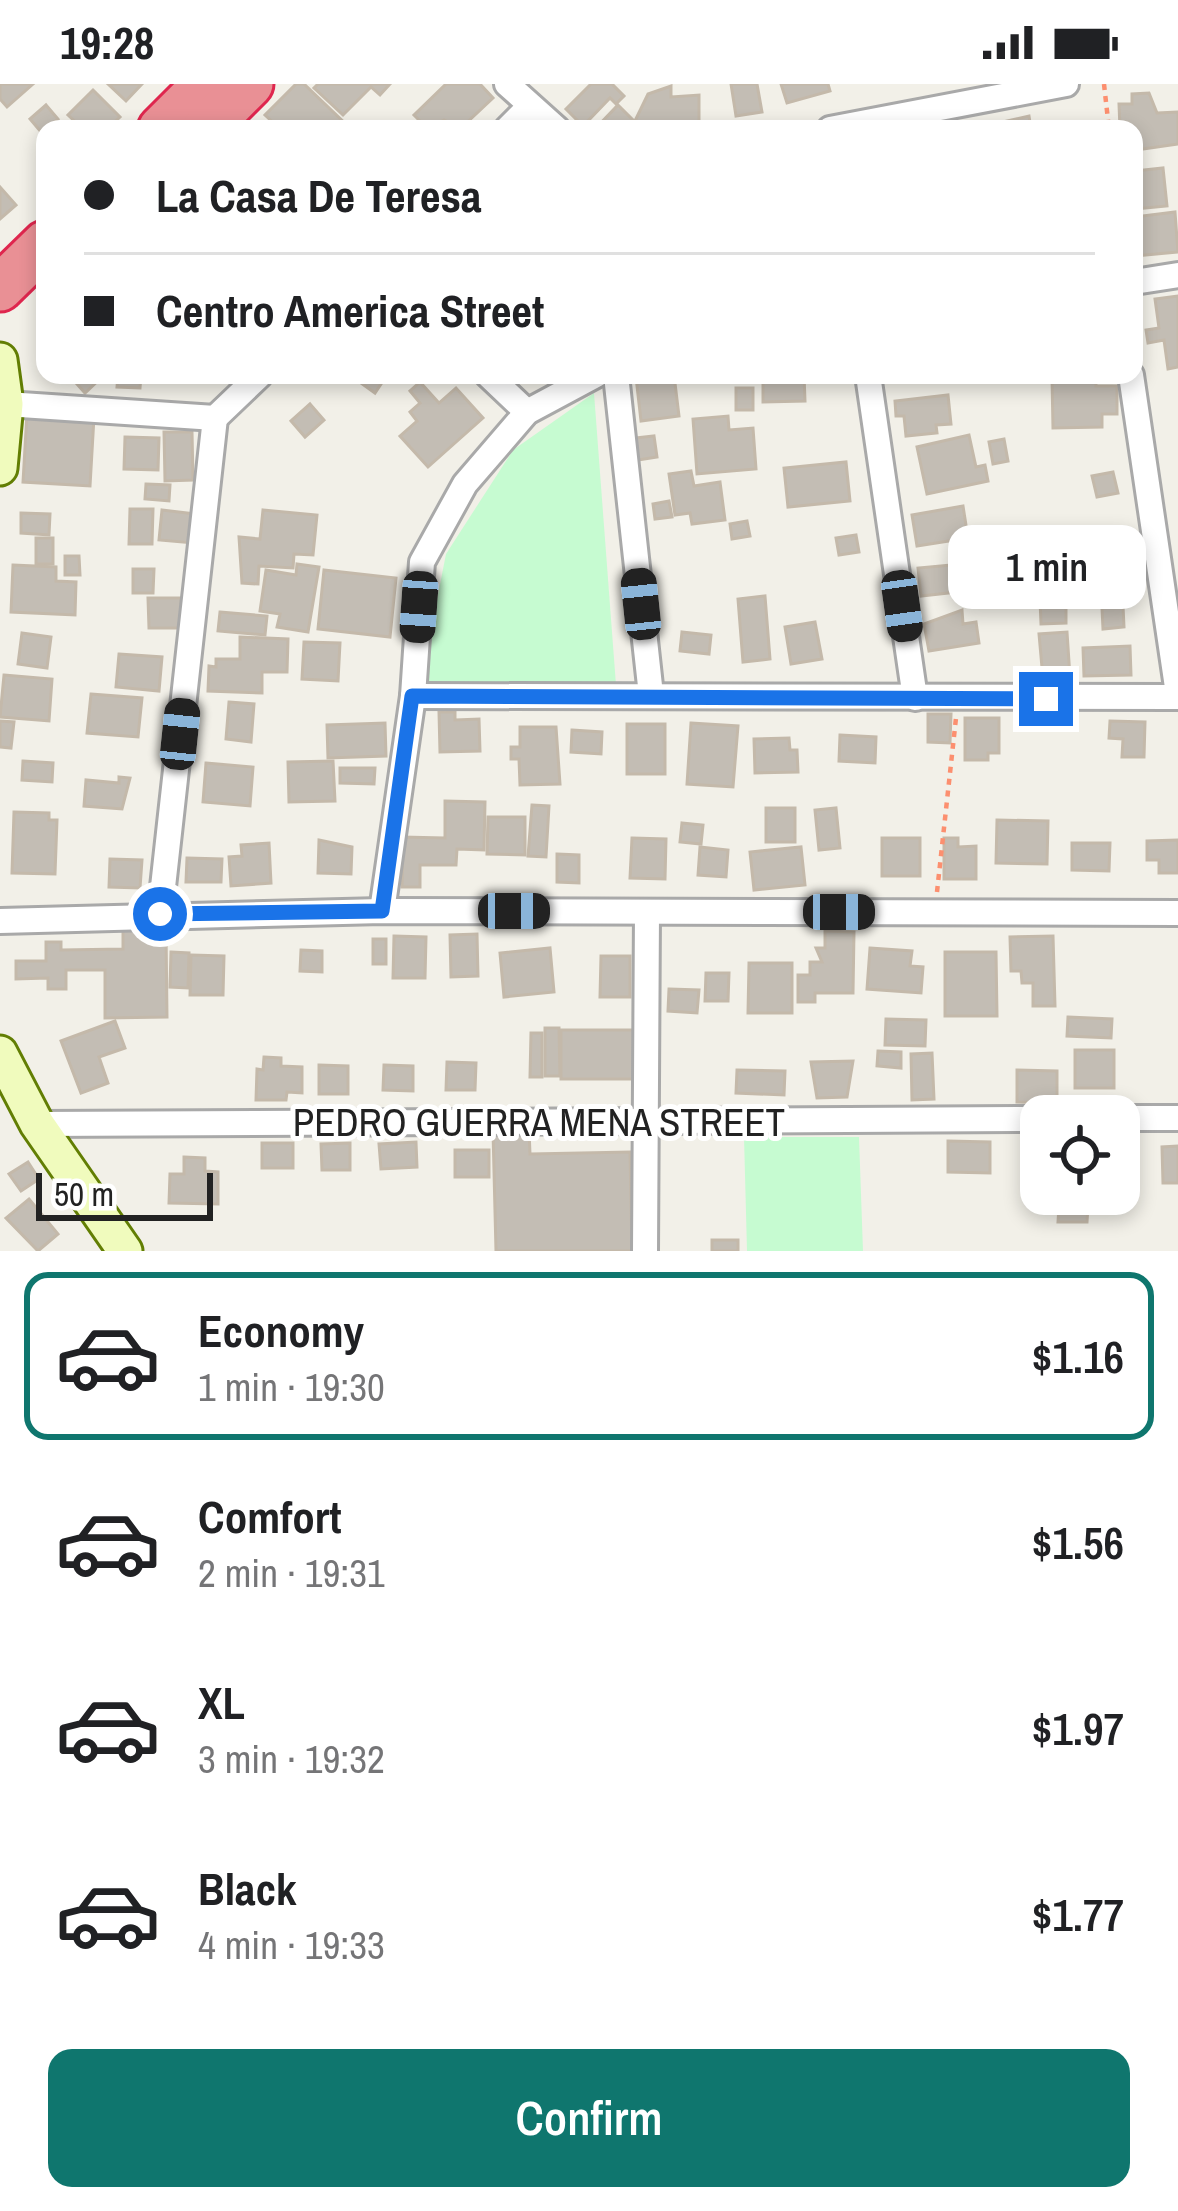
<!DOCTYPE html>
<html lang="en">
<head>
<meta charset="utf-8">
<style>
	:root { --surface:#fff; --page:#f6f6f6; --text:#202124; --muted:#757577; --line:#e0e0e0; --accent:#0f766e }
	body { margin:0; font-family:"Archivo Narrow",sans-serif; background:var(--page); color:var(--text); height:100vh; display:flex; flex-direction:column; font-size:45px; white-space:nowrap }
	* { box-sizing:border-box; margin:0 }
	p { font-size:39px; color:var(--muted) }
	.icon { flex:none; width:66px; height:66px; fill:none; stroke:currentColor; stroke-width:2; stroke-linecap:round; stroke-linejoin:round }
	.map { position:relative; height:1167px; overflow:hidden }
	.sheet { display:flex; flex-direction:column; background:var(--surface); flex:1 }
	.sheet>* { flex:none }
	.top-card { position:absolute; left:36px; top:36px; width:1107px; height:264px; border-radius:24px; box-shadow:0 6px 18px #0003; display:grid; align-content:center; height:264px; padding:0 48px; background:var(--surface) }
	.tools { position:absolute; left:1020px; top:1011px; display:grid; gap:24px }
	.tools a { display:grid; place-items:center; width:120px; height:120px; border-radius:24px; background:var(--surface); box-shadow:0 6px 18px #0003; font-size:60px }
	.scale { position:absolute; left:36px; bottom:30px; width:177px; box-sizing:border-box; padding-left:12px; border:6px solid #222; border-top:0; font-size:33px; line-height:42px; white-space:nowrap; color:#222; -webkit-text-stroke:9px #fff; paint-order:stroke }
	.end { position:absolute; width:54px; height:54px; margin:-27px; border:15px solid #1a73e8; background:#fff; box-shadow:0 0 0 6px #fff }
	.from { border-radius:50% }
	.bubble { position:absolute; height:84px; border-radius:24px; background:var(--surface); box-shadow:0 6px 18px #0003; font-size:39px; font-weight:600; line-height:84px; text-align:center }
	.car { position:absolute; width:36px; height:72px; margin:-36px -18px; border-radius:15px; box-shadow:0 0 9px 3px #0007; background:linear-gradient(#222 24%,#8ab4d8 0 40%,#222 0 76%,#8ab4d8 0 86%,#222 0) }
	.top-card b { display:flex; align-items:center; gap:42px; height:114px; font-size:45px }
	.top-card b+b { border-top:3px solid var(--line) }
	.top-card i { width:30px; height:30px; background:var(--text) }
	ul { padding:21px 0 0; list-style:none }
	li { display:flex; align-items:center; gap:36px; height:168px; margin:0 24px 18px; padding:0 24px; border:6px solid transparent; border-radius:24px }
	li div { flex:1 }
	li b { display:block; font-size:45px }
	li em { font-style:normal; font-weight:600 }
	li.active { border-color:var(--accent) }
	li>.icon { width:108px; height:108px; stroke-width:1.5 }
	.primary-button { display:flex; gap:24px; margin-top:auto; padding:24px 48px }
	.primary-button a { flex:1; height:138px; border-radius:24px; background:var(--accent); color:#fff; font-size:48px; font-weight:600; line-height:138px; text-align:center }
	.status { display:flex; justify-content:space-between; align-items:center; height:84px; padding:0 60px; background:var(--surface); direction:ltr }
	.status svg { height:33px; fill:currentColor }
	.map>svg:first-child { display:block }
	.park { fill:#c6fbd1 }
	.building { fill:#c3bdb4; stroke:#c4b9aa; stroke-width:3 }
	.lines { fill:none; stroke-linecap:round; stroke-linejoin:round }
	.street-casing { stroke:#a9a9a9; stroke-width:30 }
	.secondary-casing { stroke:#627e03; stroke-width:39 }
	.highway-casing { stroke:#df264e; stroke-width:51 }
	.path { stroke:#fc8f6f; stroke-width:4.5; stroke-dasharray:6 6; stroke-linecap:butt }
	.street { stroke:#fff; stroke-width:24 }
	.secondary { stroke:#f0fbbd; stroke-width:33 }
	.highway { stroke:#e99095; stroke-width:45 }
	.route { stroke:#1a73e8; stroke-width:15 }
	.labels { text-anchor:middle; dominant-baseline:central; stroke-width:10; stroke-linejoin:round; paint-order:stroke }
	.street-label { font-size:39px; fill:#222; stroke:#fff }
</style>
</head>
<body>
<div class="status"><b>19:28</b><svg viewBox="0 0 49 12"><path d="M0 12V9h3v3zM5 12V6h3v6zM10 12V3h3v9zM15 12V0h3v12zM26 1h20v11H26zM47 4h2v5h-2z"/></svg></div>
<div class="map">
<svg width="1178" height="1167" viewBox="0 0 1178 1167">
	<rect width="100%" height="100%" fill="#f2f0e8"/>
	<g class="park">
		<path d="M594 309 616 601 420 602 446 470 513 366Z"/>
		<path d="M744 1053H859L863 1167H747Z"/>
	</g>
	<g class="building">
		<path d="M0 0H33L7 23 0 15Z"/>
		<path d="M108 0H142L126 17Z"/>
		<path d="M296 0H304L350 44 280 45 265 31Z"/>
		<path d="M318 0H390L380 11 371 3 343 31 314 4Z"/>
		<path d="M446 0H480L493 14 460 45 444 36 428 45 414 31Z"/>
		<path d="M591 0H612L624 12 616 20 610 14 583 42 566 25Z"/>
		<path d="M731 0H757L762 28 736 32Z"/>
		<path d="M781 0H828L830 7 787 19Z"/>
		<path d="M671 2V13L699 11V40L631 45 648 10Z"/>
		<path d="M93 6 120 33 107 45H83L68 31Z"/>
		<path d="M1149 9 1157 29 1178 28V60L1136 66 1134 45H1120L1119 20H1132V10Z"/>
		<path d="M46 21 58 35 42 49 30 35Z"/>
		<path d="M618 21 633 36 624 45H595Z"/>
		<path d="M1029 32 1031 45H1004L1003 38Z"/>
		<path d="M1163 84 1167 122 1134 125V87Z"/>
		<path d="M0 103 16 121 0 135Z"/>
		<path d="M1175 128 1178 168 1134 172V133Z"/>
		<path d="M1178 212V283L1168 285 1164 256 1148 259 1146 246 1159 244 1155 215Z"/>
		<path d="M69 291H104L85 309Z"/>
		<path d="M118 291H141L140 304 117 303Z"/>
		<path d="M350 291H387L375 309Z"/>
		<path d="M674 291 679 332 641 337 636 293Z"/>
		<path d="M763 291H804L805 317 763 318Z"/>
		<path d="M1096 292V302H1117V330H1102V343L1053 344 1052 293Z"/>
		<path d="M420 298 439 319 456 304 483 334 428 383 400 352 417 337 410 328 420 319 410 307Z"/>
		<rect x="736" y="304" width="17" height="22"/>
		<path d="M948 311 951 340 936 341 937 349 906 352 904 332H896L895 317Z"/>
		<path d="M310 320 324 336 305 353 291 337Z"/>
		<path d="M27 329 94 333 90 402 23 398Z"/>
		<path d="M728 332 729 346 753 344 756 385 697 390 693 335Z"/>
		<path d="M164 348H192L193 396 165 397Z"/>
		<path d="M969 351 976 383 985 381 988 397 927 410 917 363Z"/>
		<path d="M654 352 657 373 638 376 635 354Z"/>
		<path d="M125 353 159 354 158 386 124 385Z"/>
		<path d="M1004 355 1008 377 993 380 989 358Z"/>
		<path d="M846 378 850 417 788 423 784 384Z"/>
		<path d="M691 387 694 402 720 398 725 436 692 440 690 429 675 431 669 390Z"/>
		<path d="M1113 388 1118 409 1097 413 1092 392Z"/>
		<path d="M146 400 170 401 169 417 145 415Z"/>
		<path d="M669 417 672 433 655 435 653 420Z"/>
		<path d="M963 422 968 454 917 462 912 431Z"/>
		<path d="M130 425H153L152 460H129Z"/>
		<path d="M162 426 196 430 193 459 159 456Z"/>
		<path d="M263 426 317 431 313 471 294 470 293 484 259 482 258 500 242 499 239 453 260 455Z"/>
		<path d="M21 429 50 430 49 451 21 449Z"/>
		<path d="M747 437 750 452 732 455 730 440Z"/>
		<path d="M856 451 859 468 839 471 836 454Z"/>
		<rect x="36" y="454" width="17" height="26"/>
		<path d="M1057 463 1098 464V471H1126V494H1121V502H1104V509H1066V496H1057Z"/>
		<path d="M65 472H79L80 491H65Z"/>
		<path d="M974 479 976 506 921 512 918 484Z"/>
		<path d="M297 480 319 483 308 548 277 543 280 530 260 527 266 486 296 491Z"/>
		<path d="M13 481 56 483V497L76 498 75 531 11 528Z"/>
		<path d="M133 485H154L153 509H133Z"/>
		<path d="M324 486 396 494 390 553 318 545Z"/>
		<path d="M765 512 770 575 743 578 738 515Z"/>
		<path d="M148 514H181V544H149Z"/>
		<path d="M1066 514V539L1041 540 1040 516Z"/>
		<path d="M1123 522 1124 543 1103 545 1102 524Z"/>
		<path d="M962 526 963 540 976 538 979 559 929 567 924 540Z"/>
		<path d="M220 528 267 532 265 551 218 547Z"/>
		<path d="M815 538 822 575 791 580 785 543Z"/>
		<path d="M682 548 711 551 709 570 680 567Z"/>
		<path d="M1067 548 1070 593 1043 595 1039 550Z"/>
		<path d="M22 549 51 553 47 584 18 580Z"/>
		<path d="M240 553 288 555 287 588H262V609L208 607 209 582 216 583V575H240Z"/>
		<path d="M304 558 340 559 338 597 302 595Z"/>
		<path d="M1130 562 1131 591 1084 592 1083 564Z"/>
		<path d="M119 570 162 573 159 607 116 603Z"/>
		<path d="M4 591 52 595 49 637 0 633Z"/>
		<path d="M91 610 142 614 138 653 87 649Z"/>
		<path d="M229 618 254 620 251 658 226 655Z"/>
		<path d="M439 628H455V636L479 635 480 667 440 668Z"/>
		<path d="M928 630H951L950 659 928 658Z"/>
		<path d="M965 634H999V669H988V676H965Z"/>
		<path d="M0 637 14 638 11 664 0 663Z"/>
		<path d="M1110 637 1145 638 1144 673H1122L1123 655 1109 654Z"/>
		<path d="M385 639 386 672 328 674 327 641Z"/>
		<path d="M691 639 738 642 733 703 687 700Z"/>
		<rect x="627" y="640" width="38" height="50"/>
		<path d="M520 643H556L560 700 520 701 519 675H511V663H520Z"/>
		<path d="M572 646 602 648 601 670 571 668Z"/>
		<path d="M840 651 876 653 875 679 839 677Z"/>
		<path d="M789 654 790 666H797L798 688 755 689 754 655Z"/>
		<path d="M23 677 53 679 52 698 22 696Z"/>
		<path d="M333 677 335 717 289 718 288 678Z"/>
		<path d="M206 679 253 683 250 722 203 718Z"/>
		<path d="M340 684H375L374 700 340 699Z"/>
		<path d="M119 693 130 694 122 725 84 722 86 696 119 699Z"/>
		<path d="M445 717 485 718 484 766 457 765 456 781H420V803H402L403 753 445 754Z"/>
		<path d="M532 721 549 722 546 773 528 772Z"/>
		<rect x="766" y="724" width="29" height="34"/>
		<path d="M836 724 840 764 819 766 815 726Z"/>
		<path d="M14 728 49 729V736H57L55 790 12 789Z"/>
		<path d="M488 733H525V771L487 770Z"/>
		<path d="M997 736 1048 737 1047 780 996 779Z"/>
		<path d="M682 739 703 741 701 760 680 758Z"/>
		<path d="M632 754 666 755 665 795 630 794Z"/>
		<rect x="882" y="754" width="38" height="38"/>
		<path d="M944 754H958V763L976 762V795H944Z"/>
		<path d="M319 756 352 763 351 790 318 789Z"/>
		<path d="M1178 756V789H1159V776H1147V757Z"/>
		<path d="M269 759 271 799 231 802 229 773 242 772 241 761Z"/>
		<path d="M1072 759H1110L1109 787 1072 786Z"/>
		<path d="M700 763 728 766 726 793 698 791Z"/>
		<path d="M801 763 805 801 754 806 750 768Z"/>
		<path d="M557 770 579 771V799L557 798Z"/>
		<path d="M187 774 222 775 221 798H186Z"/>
		<path d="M110 775 142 776 140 804 109 803Z"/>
		<path d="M123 846H166L167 933 105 934V886H66V905H48V894L16 895V877H46V858H61V866L123 865Z"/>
		<path d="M825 847 854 848 853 909H815V918H798V891H810V878H822L816 864H825Z"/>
		<path d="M477 850 478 892 451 893 450 851Z"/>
		<path d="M394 852 426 853 425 894H393Z"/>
		<path d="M1053 852 1055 922H1033V899H1022L1021 887H1011L1010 853Z"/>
		<rect x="373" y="855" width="13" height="25"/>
		<path d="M550 864 554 908 504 913 500 869Z"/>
		<path d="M870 864 912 867 910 882 923 883 921 909 867 905Z"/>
		<path d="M301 866 322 867V888L300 887Z"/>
		<path d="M171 868 189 869 188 904 170 903Z"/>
		<path d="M945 868H996L997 932H945Z"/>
		<path d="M191 871 224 872 223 911H190Z"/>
		<path d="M601 872H630V913H600Z"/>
		<path d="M749 879H792V929H748Z"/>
		<path d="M706 889H729L728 917H705Z"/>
		<path d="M669 905 699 906 697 929 668 927Z"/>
		<path d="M1068 933 1112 935 1111 954 1067 952Z"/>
		<path d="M886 935 926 936 925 962 885 961Z"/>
		<path d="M115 937 125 964 99 973 108 999 81 1009 61 957Z"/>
		<path d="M545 944H559L560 992H545Z"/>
		<rect x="561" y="946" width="76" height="49"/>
		<path d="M531 949H542V993H530Z"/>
		<rect x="1075" y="966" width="39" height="38"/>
		<path d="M878 967 901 968V984L877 982Z"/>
		<path d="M932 969 934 1015 912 1016 911 970Z"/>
		<path d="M264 973 281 974V982L302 983V1009L287 1008 286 1016H256L257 985 263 986Z"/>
		<path d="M853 977 847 1013 817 1014 811 978Z"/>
		<path d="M447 978 476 979 475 1006H446Z"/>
		<path d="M319 981 348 982V1010H319Z"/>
		<path d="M384 981 413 982V1007L383 1006Z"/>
		<path d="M737 986 785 987 784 1011 736 1009Z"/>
		<path d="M1017 986 1057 987V1019L1017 1018Z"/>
		<path d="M529 1046 530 1070 630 1068 632 1167H496L493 1047Z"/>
		<rect x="1119" y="1053" width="15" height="50"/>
		<path d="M948 1057 990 1058V1089L948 1088Z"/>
		<path d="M416 1058 417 1083 381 1085 379 1060Z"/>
		<rect x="262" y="1059" width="31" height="25"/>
		<path d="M350 1059V1086H322L321 1060Z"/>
		<rect x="1024" y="1062" width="17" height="26"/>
		<path d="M1178 1062V1099H1163L1162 1063Z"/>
		<rect x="455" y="1066" width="34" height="27"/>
		<path d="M184 1073 205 1074V1087L218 1088V1120L169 1119 170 1090H184Z"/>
		<path d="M28 1078 39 1095 21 1107 9 1090Z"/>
		<path d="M29 1115 58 1150 38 1167 6 1134Z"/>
		<path d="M1059 1122H1088L1087 1138H1058Z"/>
		<rect x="712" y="1156" width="26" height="11"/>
	</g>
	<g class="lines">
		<g class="street-casing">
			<g id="street">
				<path d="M507 0 557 45"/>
				<path d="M507 45 529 23"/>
				<path d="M830 45 1066 0"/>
				<path d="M1134 198 1178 191"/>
				<path d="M488 291 527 328"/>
				<path d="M616 291 651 611"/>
				<path d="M868 291 915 614"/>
				<path d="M1131 291 1178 610"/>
				<path d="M6 320 215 334 260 291"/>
				<path d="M413 612 1178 613"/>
				<path d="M382 827 413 612 422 478 465 400 527 328 596 291"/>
				<path d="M160 830 215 334"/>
				<path d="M0 837 382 827 1178 829"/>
				<path d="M1119 1034H1178"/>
				<path d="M37 1040 1041 1035"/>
				<path d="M645 1167 647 828"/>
			</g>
		</g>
		<g class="secondary-casing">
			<g id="secondary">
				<path d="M0 276 6 320 0 384"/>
				<path d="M0 969 37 1040 125 1167"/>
			</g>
		</g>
		<g class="highway-casing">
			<g id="highway">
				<path d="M161 45 206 0"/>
				<path d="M205 45 250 0"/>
				<path d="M0 204 45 160"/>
			</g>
		</g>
		<g class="path">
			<path d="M1104 0 1109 45"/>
			<path d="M937 808 956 634"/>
		</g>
		<use href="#street" class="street"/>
		<use href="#secondary" class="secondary"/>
		<use href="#highway" class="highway"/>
	</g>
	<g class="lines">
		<path class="route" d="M160 830 382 827 412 612 1046 615"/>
	</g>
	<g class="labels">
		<g class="street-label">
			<text x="539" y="1038">PEDRO GUERRA MENA STREET</text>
		</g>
	</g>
</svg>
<div class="tools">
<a><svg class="icon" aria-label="locate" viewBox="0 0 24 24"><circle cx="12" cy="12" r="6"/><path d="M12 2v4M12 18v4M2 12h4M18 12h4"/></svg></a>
</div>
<div class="scale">50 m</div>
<i class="end from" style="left:160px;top:830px"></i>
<i class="end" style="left:1046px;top:615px"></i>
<div class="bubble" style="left:948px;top:441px;width:198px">1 min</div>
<i class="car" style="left:641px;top:520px;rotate:354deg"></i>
<i class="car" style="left:902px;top:522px;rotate:172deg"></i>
<i class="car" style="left:419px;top:523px;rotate:184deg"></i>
<i class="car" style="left:180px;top:650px;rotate:6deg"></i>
<i class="car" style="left:514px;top:827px;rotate:90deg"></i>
<i class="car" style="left:839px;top:828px;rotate:90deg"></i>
<div class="top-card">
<b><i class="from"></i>La Casa De Teresa</b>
<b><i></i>Centro America Street</b>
</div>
</div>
<section class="sheet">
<ul>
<li class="active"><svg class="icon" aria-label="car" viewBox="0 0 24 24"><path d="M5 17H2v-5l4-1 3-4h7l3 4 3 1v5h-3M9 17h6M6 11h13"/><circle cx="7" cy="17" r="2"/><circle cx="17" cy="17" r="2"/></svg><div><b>Economy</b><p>1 min · 19:30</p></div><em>$1.16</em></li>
<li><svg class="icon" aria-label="car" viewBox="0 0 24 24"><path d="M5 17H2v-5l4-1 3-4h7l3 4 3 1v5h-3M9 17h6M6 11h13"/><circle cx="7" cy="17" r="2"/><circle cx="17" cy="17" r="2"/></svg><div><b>Comfort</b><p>2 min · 19:31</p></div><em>$1.56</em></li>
<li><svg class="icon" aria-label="car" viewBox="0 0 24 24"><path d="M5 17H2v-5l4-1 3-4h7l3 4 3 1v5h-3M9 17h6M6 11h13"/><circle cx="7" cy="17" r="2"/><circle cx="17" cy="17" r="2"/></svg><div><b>XL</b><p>3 min · 19:32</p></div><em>$1.97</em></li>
<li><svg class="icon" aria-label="car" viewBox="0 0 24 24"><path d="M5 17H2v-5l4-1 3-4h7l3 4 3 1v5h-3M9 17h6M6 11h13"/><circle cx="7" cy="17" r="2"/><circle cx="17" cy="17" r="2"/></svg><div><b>Black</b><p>4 min · 19:33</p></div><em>$1.77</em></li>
</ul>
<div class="primary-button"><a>Confirm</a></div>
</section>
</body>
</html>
